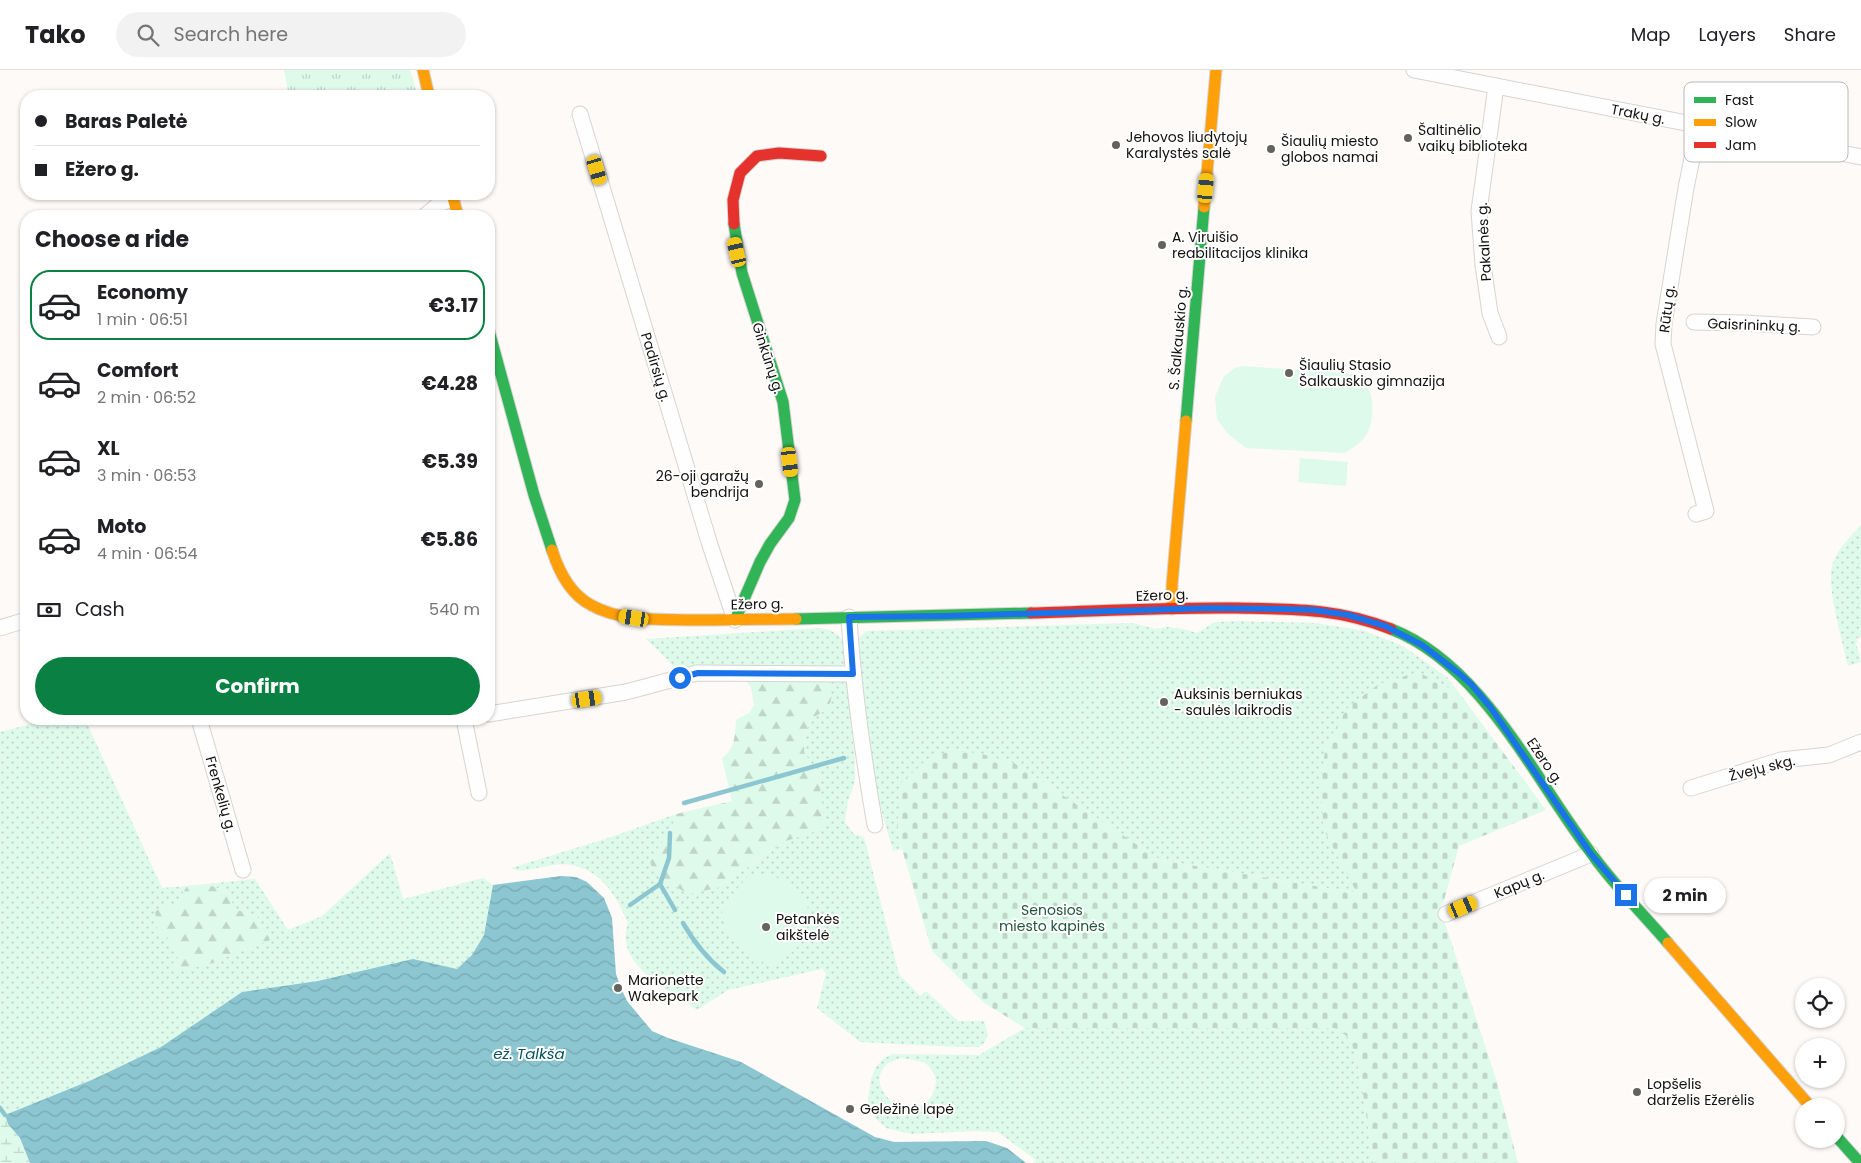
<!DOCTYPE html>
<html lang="en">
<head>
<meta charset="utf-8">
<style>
	:root { --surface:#fff; --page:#f2f2f2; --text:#202124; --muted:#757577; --line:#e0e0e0; --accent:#0b8043 }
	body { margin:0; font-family:Poppins,sans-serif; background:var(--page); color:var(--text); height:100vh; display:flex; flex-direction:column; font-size:19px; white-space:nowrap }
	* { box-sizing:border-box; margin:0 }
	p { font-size:16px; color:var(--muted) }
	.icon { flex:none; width:28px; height:28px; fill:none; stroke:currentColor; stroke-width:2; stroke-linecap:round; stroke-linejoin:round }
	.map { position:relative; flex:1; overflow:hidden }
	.sheet { position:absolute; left:20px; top:140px; width:475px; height:515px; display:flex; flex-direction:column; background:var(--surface); border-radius:20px; box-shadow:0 1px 4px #0004 }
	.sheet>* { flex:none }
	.hud { position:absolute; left:20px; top:20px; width:475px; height:110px; border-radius:20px; box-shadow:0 1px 4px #0004; display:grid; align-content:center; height:110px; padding:0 15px; background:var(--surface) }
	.fabs { position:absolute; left:1795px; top:908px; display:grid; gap:10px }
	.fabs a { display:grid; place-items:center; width:50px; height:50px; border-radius:50%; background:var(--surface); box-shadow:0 1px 4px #0004; font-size:25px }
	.end { position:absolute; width:22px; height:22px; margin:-11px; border:6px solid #1a73e8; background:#fff; box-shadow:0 0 0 2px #fff }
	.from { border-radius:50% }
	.bubble { position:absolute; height:35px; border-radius:18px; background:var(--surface); box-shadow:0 1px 4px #0004; font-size:16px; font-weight:700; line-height:35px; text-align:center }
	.car { position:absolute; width:15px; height:30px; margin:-15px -8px; border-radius:6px; box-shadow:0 0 4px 1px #0007; background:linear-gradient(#f5c518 24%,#345 0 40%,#f5c518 0 76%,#345 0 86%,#f5c518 0) }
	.hud b { display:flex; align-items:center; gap:18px; height:48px; font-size:19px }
	.hud b+b { border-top:1px solid var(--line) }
	.hud i { width:12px; height:12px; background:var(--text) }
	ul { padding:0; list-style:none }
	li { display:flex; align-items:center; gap:15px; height:70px; margin:0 10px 8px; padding:0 5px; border:2px solid transparent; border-radius:20px }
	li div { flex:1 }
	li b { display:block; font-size:19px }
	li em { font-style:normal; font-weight:700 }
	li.active { border-color:var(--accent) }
	li>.icon { width:45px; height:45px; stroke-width:1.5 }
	h2 { padding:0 15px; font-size:22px; line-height:60px }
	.pay { display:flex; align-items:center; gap:12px; height:55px; padding:0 15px; font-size:19px }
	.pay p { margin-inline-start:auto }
	.cta { display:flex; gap:10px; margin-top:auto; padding:10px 15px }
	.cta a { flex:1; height:58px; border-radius:30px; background:var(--accent); color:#fff; font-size:20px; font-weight:700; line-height:58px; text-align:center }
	header { display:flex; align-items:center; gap:30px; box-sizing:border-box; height:70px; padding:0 25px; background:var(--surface); border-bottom:1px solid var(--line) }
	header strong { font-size:24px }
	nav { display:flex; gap:28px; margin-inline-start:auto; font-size:18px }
	.search { width:350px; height:45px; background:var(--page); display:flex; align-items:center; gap:12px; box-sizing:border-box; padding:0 18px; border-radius:28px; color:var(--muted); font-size:19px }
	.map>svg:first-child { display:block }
	.grass { fill:url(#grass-dots); fill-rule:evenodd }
	.forest { fill:url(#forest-firs) }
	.wetland { fill:url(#wetland-marsh) }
	.cemetery { fill:url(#cemetery-stones) }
	.park { fill:url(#park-tufts) }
	.pitch { fill:#defaea }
	.water { fill:url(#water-waves) }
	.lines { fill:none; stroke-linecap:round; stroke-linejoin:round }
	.stream { stroke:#8cc6d0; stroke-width:4.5 }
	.street-casing { stroke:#d7d4d2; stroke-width:17 }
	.fast-casing { stroke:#d7d4d2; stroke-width:13 }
	.slow-casing { stroke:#d7d4d2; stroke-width:13 }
	.jam-casing { stroke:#d7d4d2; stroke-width:13 }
	.street { stroke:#fffefe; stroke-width:15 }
	.fast { stroke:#30b455; stroke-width:11 }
	.slow { stroke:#ff9f0a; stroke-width:11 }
	.jam { stroke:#e5322d; stroke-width:11 }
	.route { stroke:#1a73e8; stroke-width:6 }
	.poi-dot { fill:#656360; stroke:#fff; stroke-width:2 }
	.labels { text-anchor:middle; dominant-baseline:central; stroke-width:4; stroke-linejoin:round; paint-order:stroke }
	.street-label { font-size:14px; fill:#13110f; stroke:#fff }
	.poi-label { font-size:14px; fill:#13110f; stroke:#fff; text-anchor:start }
	.park-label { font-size:14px; fill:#205640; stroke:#fff }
	.water-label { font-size:15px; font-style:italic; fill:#04525e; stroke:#fff }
	.key { fill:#fff; stroke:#b8b8b7; stroke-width:1 }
	.key-label { font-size:14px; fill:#13110f }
</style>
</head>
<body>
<header>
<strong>Tako</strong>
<div class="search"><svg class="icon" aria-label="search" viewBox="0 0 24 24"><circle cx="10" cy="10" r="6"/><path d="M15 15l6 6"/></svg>Search here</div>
<nav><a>Map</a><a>Layers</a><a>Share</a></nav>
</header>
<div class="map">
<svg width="1861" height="1093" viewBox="0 0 1861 1093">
	<defs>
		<pattern id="grass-dots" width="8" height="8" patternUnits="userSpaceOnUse" patternTransform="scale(1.25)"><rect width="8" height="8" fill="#defaea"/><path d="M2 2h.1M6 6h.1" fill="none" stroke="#bed5c8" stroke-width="1.8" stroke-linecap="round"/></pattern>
		<pattern id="forest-firs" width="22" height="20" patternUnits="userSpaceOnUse" patternTransform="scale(1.25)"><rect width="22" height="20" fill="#defaea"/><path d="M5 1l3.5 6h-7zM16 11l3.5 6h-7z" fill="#bed5c8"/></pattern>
		<pattern id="wetland-marsh" width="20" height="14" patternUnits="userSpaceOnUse" patternTransform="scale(1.25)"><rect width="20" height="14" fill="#defaea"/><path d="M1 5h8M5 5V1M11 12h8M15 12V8" fill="none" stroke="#bed5c8"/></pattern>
		<pattern id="cemetery-stones" width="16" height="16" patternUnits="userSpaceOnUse" patternTransform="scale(1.25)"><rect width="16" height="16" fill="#defaea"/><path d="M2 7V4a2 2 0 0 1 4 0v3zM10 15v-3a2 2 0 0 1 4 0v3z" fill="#bed5c8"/></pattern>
		<pattern id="park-tufts" width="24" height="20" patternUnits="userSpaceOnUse" patternTransform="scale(1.25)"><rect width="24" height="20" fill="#defaea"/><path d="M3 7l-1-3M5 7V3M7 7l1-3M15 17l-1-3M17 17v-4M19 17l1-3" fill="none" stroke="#bed5c8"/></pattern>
		<pattern id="water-waves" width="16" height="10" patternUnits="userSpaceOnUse" patternTransform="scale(1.25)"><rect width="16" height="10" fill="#8cc6d0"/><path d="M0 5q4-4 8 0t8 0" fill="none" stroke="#78a9b1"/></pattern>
	</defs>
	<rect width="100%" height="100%" fill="#fdfaf7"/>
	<g class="grass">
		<path d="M1861 455V567L1857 568 1858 572 1856 573 1861 592 1848 596C1843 573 1825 513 1833 493 1838 478 1851 466 1861 455Z"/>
		<path d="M1236 551 1315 553 1365 561 1403 576 1448 608 1460 624 1418 602 1323 758 1358 823 1160 790 1014 693 897 754 902 779 893 781 869 697 861 623 859 568 866 561 1132 553 1156 559 1168 557 1187 560 1197 563 1215 552Z"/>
		<path d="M820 558 830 560 838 565 845 573 846 610 855 688V712L848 731 845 752 854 764 864 767 899 904 920 926 926 921 958 951H984L988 965 984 973 979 977H959L860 972 817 938 826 903 822 899 728 920 697 940C671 921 613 895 628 853 615 823 600 797 564 794 555 794 545 797 537 798 528 800 518 803 511 798L605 769 676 744C672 762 661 775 649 789L717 818 786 771 825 758 818 705 804 682 805 661 816 646 829 638 827 612 679 601 646 569Z"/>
		<path d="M50 649H85L162 818 187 816 177 833 170 869 178 888 257 846 234 839 229 822 206 814 255 809 288 860 322 846 390 783 403 829 483 808 493 815 484 865 472 885 457 899 445 897 242 922 161 977 94 1009 5 1045 0 1038V662Z"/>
		<path d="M1025 958H1334C1338 960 1344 963 1347 967 1361 981 1368 1068 1374 1093H1033L1036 1090 998 1062 975 1061 911 1064 886 1058 871 1044 867 1037 871 1009 876 997 884 988 893 984 979 985ZM901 988 924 992C933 999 938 1007 935 1018 922 1061 863 1025 884 997 888 992 895 990 901 988Z"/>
	</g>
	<g class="forest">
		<path d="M742 605 827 612 832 625 829 638 816 646 805 661 804 682 818 705 826 758 786 771 717 818 688 824 654 803 649 789C661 775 672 762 676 744L732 731 722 688C735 679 735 665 736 650L749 643 754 635 751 618Z"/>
		<path d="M206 814 229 822 234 839 257 846 270 870 209 894 174 903 171 895 178 888 170 869 158 863 155 841 177 833 187 816Z"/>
	</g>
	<path class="wetland" d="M0 1038 5 1045 8 1054 20 1068 30 1093H0Z"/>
	<path class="cemetery" d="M1418 602 1460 624 1546 740 1459 776 1441 841 1497 1012 1518 1093H1374C1368 1068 1361 981 1347 967 1344 963 1338 960 1334 958H1025L984 933 932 881 902 779 897 755 902 712 924 692 938 685 949 681 978 683 1014 693 1160 790 1357 823 1323 758 1321 708 1326 675 1348 637 1379 614Z"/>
	<path class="park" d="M284 0H410L418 26H289Z"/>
	<g class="pitch">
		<path d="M1242 296 1356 304C1359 308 1365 311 1367 316 1375 328 1373 350 1368 362 1363 372 1353 378 1344 383L1246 378 1228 364 1217 349 1215 327 1224 306 1235 298Z"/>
		<path d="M1300 388 1348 392 1346 416 1298 412Z"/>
		<path d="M748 806C755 806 764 805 771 806 793 811 810 824 808 847 808 853 807 861 805 866 798 880 783 889 771 898L761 891 751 888 739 877 728 863 721 845 730 827Z"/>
	</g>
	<path class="water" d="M561 806 576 807 587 812 604 828 612 848 616 904 621 918 627 931 652 961 668 968 741 992 875 1067 894 1072 986 1071 1007 1078 1026 1093H30L20 1068 8 1054 5 1045 94 1009 161 977 242 922 318 911 413 889 457 899 472 885 484 865 493 815Z"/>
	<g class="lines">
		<g class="stream">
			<path d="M684 733 844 688"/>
			<path d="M660 814 675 840"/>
			<path d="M630 835 660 814 669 788 670 763"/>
			<path d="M683 853C694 872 706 888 724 902"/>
			<path d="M0 1038 5 1045"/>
		</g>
		<g class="street-casing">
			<g id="street">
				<path d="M1414 0 1861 87"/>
				<path d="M1496 16 1479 141 1483 195 1490 243 1499 267"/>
				<path d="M580 44 710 475 735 550"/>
				<path d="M425 146 439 134 453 128"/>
				<path d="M1694 252 1744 253 1813 257"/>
				<path d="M1696 444 1706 441 1663 274 1664 254 1686 118 1699 54"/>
				<path d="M849 547C853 617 863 686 875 755"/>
				<path d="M0 558 26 550"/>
				<path d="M489 644 626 622 697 603 853 604"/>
				<path d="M199 649 243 800"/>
				<path d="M464 649 479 723"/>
				<path d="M1691 718 1781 690 1829 685 1861 672"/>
				<path d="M1446 844 1591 784"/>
			</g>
		</g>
		<g class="fast-casing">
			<g id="fast">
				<path d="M734 154 742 203 783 332 795 430 789 448 770 474 760 492 735 550"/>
				<path d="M489 261 534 425 552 480"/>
				<path d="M1186 351 1204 137"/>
				<path d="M796 549 1031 543"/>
				<path d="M1391 559C1482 594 1535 710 1591 783 1614 815 1642 843 1668 873"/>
				<path d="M1836 1066 1860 1093"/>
			</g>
		</g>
		<g class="slow-casing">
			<g id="slow">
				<path d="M423 0 429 26"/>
				<path d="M452 124 458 146"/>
				<path d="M1204 137 1216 0"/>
				<path d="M552 480C559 502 570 524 591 535 621 552 659 549 692 550 727 550 762 549 796 549"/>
				<path d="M1172 539V515L1186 351"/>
				<path d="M1668 873 1810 1036"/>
			</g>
		</g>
		<g class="jam-casing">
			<g id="jam">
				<path d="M734 154 733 130 740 103 757 86 779 83 821 86"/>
				<path d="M1031 543C1100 541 1169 537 1237 538 1294 539 1337 538 1391 559"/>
			</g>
		</g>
		<use href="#street" class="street"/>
		<use href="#fast" class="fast"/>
		<use href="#slow" class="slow"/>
		<use href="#jam" class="jam"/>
	</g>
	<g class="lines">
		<path class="route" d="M680 608 698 603 853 604 849 547 947 546 1209 538 1286 539 1314 540 1348 545 1385 556 1422 575 1456 601 1471 614 1491 638 1591 784 1626 825"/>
	</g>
	<g class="poi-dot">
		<circle cx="1408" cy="68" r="5"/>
		<circle cx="1116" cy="75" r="5"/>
		<circle cx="1271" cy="79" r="5"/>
		<circle cx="1162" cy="175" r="5"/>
		<circle cx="1289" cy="303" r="5"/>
		<circle cx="759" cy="414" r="5"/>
		<circle cx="1164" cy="632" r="5"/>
		<circle cx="766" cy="857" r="5"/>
		<circle cx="618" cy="918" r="5"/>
		<circle cx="1637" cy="1022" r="5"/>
		<circle cx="850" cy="1039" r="5"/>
	</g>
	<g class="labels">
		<g class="street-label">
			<text transform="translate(1638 44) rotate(11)">Trakų g.</text>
			<text transform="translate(1484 172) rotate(-93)">Pakalnės g.</text>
			<text transform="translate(1667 239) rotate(-83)">Rūtų g.</text>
			<text transform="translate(1754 255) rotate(2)">Gaisrininkų g.</text>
			<text transform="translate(1178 268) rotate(-85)">S. Šalkauskio g.</text>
			<text transform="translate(768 288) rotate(72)">Ginkūnų g.</text>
			<text transform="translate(656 297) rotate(73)">Padirsių g.</text>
			<text transform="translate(1162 525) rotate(-2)">Ežero g.</text>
			<text transform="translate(757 534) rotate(-1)">Ežero g.</text>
			<text transform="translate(1545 691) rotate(56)">Ežero g.</text>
			<text transform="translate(1762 698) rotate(-14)">Žvejų skg.</text>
			<text transform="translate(221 724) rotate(74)">Frenkelių g.</text>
			<text transform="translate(1519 814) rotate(-23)">Kapų g.</text>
		</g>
		<g class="poi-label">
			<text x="1418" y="60">Šaltinėlio<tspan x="1418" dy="16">vaikų biblioteka</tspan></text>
			<text x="1126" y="67">Jehovos liudytojų<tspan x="1126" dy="16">Karalystės salė</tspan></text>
			<text x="1281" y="71">Šiaulių miesto<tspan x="1281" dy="16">globos namai</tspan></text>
			<text x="1172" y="167">A. Viruišio<tspan x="1172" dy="16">reabilitacijos klinika</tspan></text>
			<text x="1299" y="295">Šiaulių Stasio<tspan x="1299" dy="16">Šalkauskio gimnazija</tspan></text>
			<text x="749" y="406" text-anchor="end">26-oji garažų<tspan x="749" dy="16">bendrija</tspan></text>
			<text x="1174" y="624">Auksinis berniukas<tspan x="1174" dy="16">- saulės laikrodis</tspan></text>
			<text x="776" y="849">Petankės<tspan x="776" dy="16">aikštelė</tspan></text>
			<text x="628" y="910">Marionette<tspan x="628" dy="16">Wakepark</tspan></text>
			<text x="1647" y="1014">Lopšelis<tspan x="1647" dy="16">darželis Ežerėlis</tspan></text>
			<text x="860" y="1039">Geležinė lapė</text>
		</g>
		<g class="park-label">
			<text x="1052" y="840">Senosios<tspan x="1052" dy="16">miesto kapinės</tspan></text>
		</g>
		<g class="water-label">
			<text x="529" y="983">ež. Talkša</text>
		</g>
	</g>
	<rect x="1684" y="12" width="164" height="80" rx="8" class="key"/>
	<rect x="1694" y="27" width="22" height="6" fill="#30b455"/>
	<rect x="1694" y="49" width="22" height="7" fill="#ff9f0a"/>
	<rect x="1694" y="72" width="22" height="6" fill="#e5322d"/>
	<g class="key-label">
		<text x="1725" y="35">Fast</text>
		<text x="1725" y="57">Slow</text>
		<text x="1725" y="80">Jam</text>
	</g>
</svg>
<div class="fabs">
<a><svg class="icon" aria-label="locate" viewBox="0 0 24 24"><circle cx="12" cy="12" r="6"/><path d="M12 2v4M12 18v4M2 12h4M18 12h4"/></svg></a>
<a>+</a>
<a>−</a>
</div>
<i class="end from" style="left:680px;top:608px"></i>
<i class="end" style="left:1626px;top:825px"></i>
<div class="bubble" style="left:1644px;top:808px;width:82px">2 min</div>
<i class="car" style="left:597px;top:100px;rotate:163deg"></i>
<i class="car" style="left:1206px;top:118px;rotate:5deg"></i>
<i class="car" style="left:737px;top:182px;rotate:347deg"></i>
<i class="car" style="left:790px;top:392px;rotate:173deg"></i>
<i class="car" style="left:634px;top:548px;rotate:279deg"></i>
<i class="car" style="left:587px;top:629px;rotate:82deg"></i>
<i class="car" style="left:1463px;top:837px;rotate:67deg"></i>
<div class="hud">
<b><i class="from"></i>Baras Paletė</b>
<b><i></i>Ežero g.</b>
</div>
<section class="sheet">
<h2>Choose a ride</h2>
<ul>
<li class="active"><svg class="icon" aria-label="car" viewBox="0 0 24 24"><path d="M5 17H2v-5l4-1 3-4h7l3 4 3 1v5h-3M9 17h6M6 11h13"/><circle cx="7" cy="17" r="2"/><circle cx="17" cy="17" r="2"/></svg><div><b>Economy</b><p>1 min · 06:51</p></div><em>€3.17</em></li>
<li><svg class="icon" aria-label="car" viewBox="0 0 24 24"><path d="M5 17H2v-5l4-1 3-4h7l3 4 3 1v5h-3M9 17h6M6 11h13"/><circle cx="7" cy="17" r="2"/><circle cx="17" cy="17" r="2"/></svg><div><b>Comfort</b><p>2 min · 06:52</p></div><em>€4.28</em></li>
<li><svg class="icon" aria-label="car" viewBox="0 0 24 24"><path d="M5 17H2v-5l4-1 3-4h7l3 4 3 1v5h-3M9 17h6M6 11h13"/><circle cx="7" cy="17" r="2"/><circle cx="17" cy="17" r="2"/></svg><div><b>XL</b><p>3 min · 06:53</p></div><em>€5.39</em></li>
<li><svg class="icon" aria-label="car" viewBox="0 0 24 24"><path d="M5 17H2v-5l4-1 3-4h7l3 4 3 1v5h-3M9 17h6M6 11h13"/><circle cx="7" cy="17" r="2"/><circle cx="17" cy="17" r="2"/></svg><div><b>Moto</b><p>4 min · 06:54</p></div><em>€5.86</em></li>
</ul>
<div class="pay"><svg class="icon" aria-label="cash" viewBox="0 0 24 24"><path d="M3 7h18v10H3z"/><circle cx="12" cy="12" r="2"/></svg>Cash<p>540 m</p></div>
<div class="cta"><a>Confirm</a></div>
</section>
</div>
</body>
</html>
